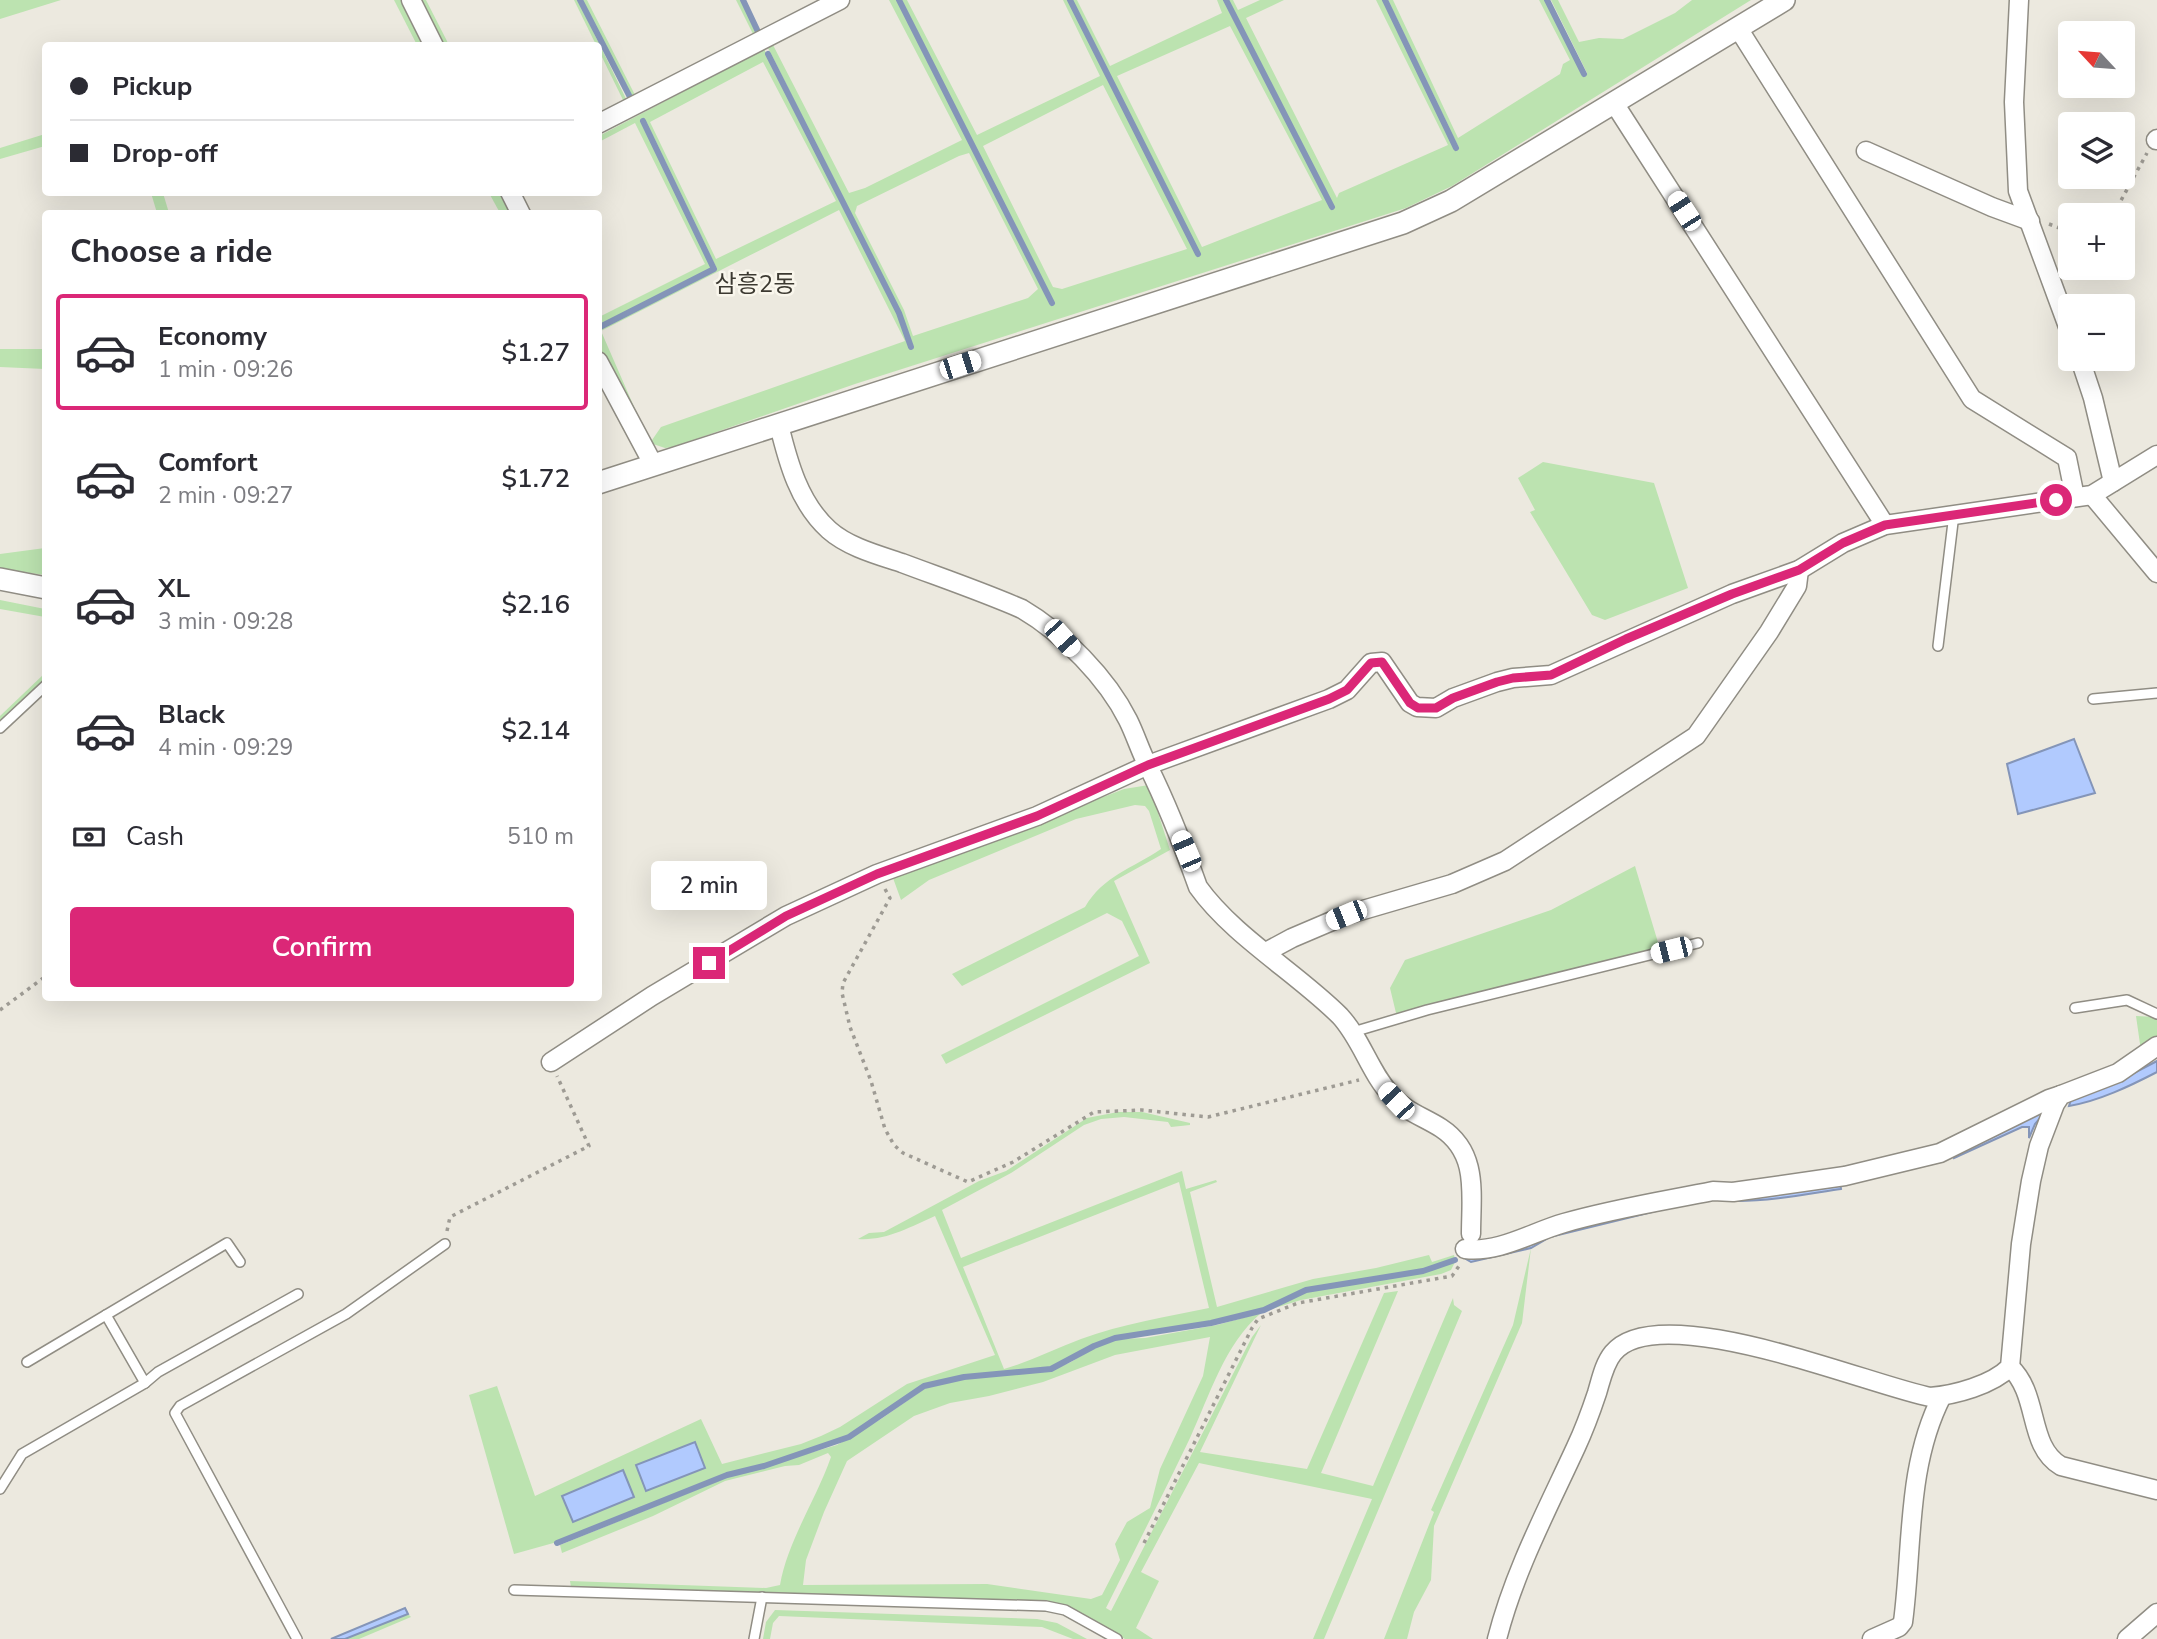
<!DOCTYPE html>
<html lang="en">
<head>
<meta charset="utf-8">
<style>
	:root { --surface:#fff; --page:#f7f7f7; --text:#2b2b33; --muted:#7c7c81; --line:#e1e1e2; --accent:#db2777 }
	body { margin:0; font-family:"Nunito Sans","Noto Sans KR",sans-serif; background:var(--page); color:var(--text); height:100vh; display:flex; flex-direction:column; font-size:26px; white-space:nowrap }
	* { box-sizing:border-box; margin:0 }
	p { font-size:23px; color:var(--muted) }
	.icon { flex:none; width:38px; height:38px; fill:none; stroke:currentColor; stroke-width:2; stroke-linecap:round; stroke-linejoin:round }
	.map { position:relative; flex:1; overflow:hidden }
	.sheet { position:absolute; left:42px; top:210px; width:560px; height:791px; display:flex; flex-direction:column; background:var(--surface); border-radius:7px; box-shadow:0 7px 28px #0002 }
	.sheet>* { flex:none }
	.top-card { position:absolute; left:42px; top:42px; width:560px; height:154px; border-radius:7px; box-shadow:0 7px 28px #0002; display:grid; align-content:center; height:154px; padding:0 28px; background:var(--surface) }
	.needle { width:46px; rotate:296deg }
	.fabs { position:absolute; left:2058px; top:21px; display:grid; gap:14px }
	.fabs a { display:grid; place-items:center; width:77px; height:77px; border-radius:7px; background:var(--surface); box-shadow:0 7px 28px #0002; font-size:35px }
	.end { position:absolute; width:32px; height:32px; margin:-16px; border:9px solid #db2777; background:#fff; box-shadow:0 0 0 4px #fff }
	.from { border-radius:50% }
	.bubble { position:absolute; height:49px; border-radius:7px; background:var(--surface); box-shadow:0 7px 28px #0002; font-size:23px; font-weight:600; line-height:49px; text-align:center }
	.car { position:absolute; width:21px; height:42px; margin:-21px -10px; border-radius:9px; box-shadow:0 0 5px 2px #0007; background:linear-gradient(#fff 24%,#345 0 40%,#fff 0 76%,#345 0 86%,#fff 0) }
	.top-card b { display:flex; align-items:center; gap:24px; height:66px; font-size:26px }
	.top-card b+b { border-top:2px solid var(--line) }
	.top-card i { width:18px; height:18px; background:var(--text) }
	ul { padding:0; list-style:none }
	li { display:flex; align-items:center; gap:21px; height:116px; margin:0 14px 10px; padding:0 14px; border:4px solid transparent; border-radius:7px }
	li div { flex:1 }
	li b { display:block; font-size:26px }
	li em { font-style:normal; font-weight:600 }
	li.current { border-color:var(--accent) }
	li>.icon { width:63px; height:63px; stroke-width:1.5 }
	h2 { padding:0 28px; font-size:32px; line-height:84px }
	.pay { display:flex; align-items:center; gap:18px; height:77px; padding:0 28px; font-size:26px }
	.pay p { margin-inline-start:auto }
	.button { display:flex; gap:14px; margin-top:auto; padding:14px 28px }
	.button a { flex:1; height:80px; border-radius:7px; background:var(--accent); color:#fff; font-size:28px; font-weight:600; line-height:80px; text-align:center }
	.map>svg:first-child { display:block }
	.green { fill:#bce3b0; fill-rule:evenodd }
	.water { fill:#b1cafe; stroke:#8495b8; stroke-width:2 }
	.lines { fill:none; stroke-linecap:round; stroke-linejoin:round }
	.stream { stroke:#8495b8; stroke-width:6 }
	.service-casing { stroke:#908d84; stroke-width:12 }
	.minor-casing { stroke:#908d84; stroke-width:21 }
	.tertiary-casing { stroke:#908d84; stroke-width:24 }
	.path { stroke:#9e9b94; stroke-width:3.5; stroke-dasharray:3.5 5; stroke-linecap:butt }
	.service { stroke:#fff; stroke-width:9 }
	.minor { stroke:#fff; stroke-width:18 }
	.tertiary { stroke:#fff; stroke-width:21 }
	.route { stroke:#db2777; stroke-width:9 }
	.labels { text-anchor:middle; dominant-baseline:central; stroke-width:5; stroke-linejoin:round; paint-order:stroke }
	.quarter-label { font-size:24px; fill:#3c3931; stroke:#f9f6ec }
</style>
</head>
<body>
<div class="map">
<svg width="2157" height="1639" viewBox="0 0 2157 1639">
	<rect width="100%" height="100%" fill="#ece9df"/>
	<g class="green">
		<path d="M0 0H61L0 19Z"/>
		<path d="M394 0H407L430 45H417Z"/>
		<path d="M417 0H426L449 45H440Z"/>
		<path d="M574 0H578L630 107 624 102Z"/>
		<path d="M582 0H587L635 95 753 34 736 0H741L760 39 635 104Z"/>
		<path d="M889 0H898L973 146 1052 305 1054 303 901 0H907L977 135 1100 76 1063 0H1069L1197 255 1199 254 1072 0H1077L1110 66 1222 13 1217 0H1223L1332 209 1335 208 1228 0H1233L1238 10 1260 0H1284L1246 18 1337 198 1339 193 1448 145 1376 0H1383L1456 151 1459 148 1388 0H1393L1458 138 1560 74 1563 64 1570 60 1539 0H1545L1583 76 1587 73 1551 0H1558L1579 42 1599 38 1623 39 1675 13 1692 0H1751L1452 186 1406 208 855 384 673 447 665 448 650 443 661 427 905 341 839 210 601 331 642 425 640 433 599 352V329L717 269 647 123 644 122 712 268 599 326V317L705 264 635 123 599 142V136L764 49C815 148 871 245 911 349L914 348 901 312 768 48 773 45 849 193 865 188 962 140ZM1230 26 1322 200 1202 247 1117 76ZM763 62 836 201 716 259 650 122ZM1103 85 1187 249 1062 289 1053 287 983 146ZM969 153 1038 289 1028 298 913 336 904 310 855 213 857 206 959 156Z"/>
		<path d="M45 134V146L0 159V148Z"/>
		<path d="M151 193H163L169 213H157Z"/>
		<path d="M489 193H503L512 213H500Z"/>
		<path d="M0 349H45V369L0 367Z"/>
		<path d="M1543 462 1654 483 1688 588 1605 620 1592 615 1530 512 1535 510 1518 478Z"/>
		<path d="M45 548V575L0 569V554Z"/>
		<path d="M0 600 45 609V617L0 609Z"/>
		<path d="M44 674 45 683 0 725V716Z"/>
		<path d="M1149 785 1170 850 1114 881 1150 963 946 1064 941 1055 1139 956 1122 921 1107 913 962 986 952 974 1085 907C1103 876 1133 868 1161 849L1149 811 1145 806 1135 805 1076 819 929 880 901 900 893 878 1124 789Z"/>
		<path d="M1635 866 1660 949 1401 1014 1396 1013 1390 988 1405 960 1551 910Z"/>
		<path d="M2136 1016 2157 1017V1038L2141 1051Z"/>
		<path d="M1118 1112H1142L1190 1123V1125L1171 1127 1168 1122 1124 1117 1101 1119 1084 1125 1011 1173 942 1210 961 1258 1182 1171 1186 1189 1216 1180 1217 1182 1190 1192 1217 1307 1313 1279 1376 1268 1429 1255 1432 1262 1454 1255 1455 1259 1422 1270 1306 1288 1264 1308 1211 1322 1115 1337 1093 1345 1069 1360 1051 1367 964 1375 924 1385 848 1436 764 1465 727 1474 557 1542 514 1554 469 1395 497 1386 535 1496 701 1419 722 1464 801 1444 821 1436 840 1427 907 1384 995 1355 935 1216C910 1227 886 1241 858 1239L869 1233 884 1232 979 1181 1006 1171 1087 1118ZM1179 1182 1209 1308C1166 1317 1122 1324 1081 1339 1055 1349 1031 1361 1004 1369L963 1267Z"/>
		<path d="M1531 1248 1522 1323 1434 1526 1431 1580 1414 1612 1407 1639H1384L1434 1512 1431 1510 1513 1325Z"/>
		<path d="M1455 1262 1451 1270 1441 1274 1301 1300 1265 1311 1307 1291 1424 1273Z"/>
		<path d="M1398 1291 1321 1473 1373 1486 1453 1298 1454 1305 1462 1311 1324 1639H1313L1372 1499 1199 1463 1141 1572 1159 1581 1136 1628 1153 1639H1125L1108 1628 1067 1607 571 1587 570 1581 766 1588 780 1585C788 1540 816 1500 831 1457L828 1453 799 1465 785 1466 725 1481 653 1516 562 1553 560 1545 728 1477 837 1445 881 1419 927 1387 965 1379 1051 1371 1071 1362 1096 1347 1118 1339 1145 1338 1217 1325 1261 1313C1224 1345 1210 1395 1190 1438 1163 1495 1134 1551 1106 1608L1111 1611 1252 1337 1261 1325 1200 1452 1307 1469 1384 1293ZM1210 1337 1203 1376 1160 1469 1150 1508 1127 1522 1115 1544 1120 1560 1102 1595 1091 1599 987 1584 803 1585 806 1560 824 1512 847 1461 914 1416 950 1403 989 1396 1043 1382 1115 1355Z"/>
		<path d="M775 1610 1037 1619 1057 1623 1087 1639H1073L1042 1627 779 1616 773 1623 770 1639H763L766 1622Z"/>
		<path d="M408 1614 411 1617 359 1639H345Z"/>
	</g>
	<g class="water">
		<path d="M2074 739 2095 793 2018 814 2007 764Z"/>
		<path d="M2157 1061V1072C2130 1086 2099 1101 2069 1106L2071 1100 2113 1084Z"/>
		<path d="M2043 1108 2046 1111 2035 1124 2029 1138V1127H2022L1954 1158 1953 1154Z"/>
		<path d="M1840 1182 1841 1189C1807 1194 1772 1201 1737 1201 1726 1201 1716 1199 1705 1199L1550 1237 1531 1248 1471 1262 1466 1259 1467 1256 1535 1236 1717 1194Z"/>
		<path d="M695 1442 705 1468 646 1491 636 1465Z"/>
		<path d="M623 1470 634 1497 573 1522 562 1496Z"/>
		<path d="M405 1608 408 1614 345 1639H331Z"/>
	</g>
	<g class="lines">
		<g class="stream">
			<path d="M580 0 633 103"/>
			<path d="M743 0 760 36"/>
			<path d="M899 0 1052 303"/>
			<path d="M1070 0 1198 254"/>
			<path d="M1226 0 1332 207"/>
			<path d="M1385 0 1456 148"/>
			<path d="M1547 0 1584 74"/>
			<path d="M768 54 899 313 911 347"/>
			<path d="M598 328 714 269 643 121"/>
			<path d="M557 1543 727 1475 764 1466 849 1437 924 1386 964 1377 1051 1369 1094 1346 1115 1338 1211 1323 1264 1310 1306 1290 1423 1271 1455 1260"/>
		</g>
		<g class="service-casing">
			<g id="service">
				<path d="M1938 646 1954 514"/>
				<path d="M2093 699 2157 693"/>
				<path d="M0 728 46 685"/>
				<path d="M2075 1008 2127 1000 2157 1014"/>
				<path d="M1353 1032 1427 1010 1698 943"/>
				<path d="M106 1315 145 1383"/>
				<path d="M27 1362 227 1243 240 1262"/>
				<path d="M0 1489 22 1454 145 1383 158 1372 298 1294"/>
				<path d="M514 1590 1046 1606 1065 1610 1117 1639"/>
				<path d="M297 1639 175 1413 180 1406 346 1314 445 1244"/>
				<path d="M754 1639 762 1597"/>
			</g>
		</g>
		<g class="minor-casing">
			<g id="minor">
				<path d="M411 0 434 46"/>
				<path d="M2019 0 2014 102 2018 191 2070 332"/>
				<path d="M1738 28 1972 399 2067 458 2075 497"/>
				<path d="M1614 103 1885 525"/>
				<path d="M598 124 840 0"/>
				<path d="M2156 140 2157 139"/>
				<path d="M1866 151 1992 207 2030 221"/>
				<path d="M510 192 521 214"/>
				<path d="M2080 359 2093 398 2113 482"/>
				<path d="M598 361 653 464"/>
				<path d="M779 425C788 462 799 503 829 530 848 547 878 555 902 563 942 578 983 592 1022 609 1063 633 1107 678 1128 720 1135 734 1140 750 1147 764 1167 804 1183 845 1198 887 1233 936 1297 973 1340 1016 1362 1040 1370 1073 1392 1096 1406 1112 1424 1117 1441 1128 1479 1153 1471 1194 1471 1234"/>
				<path d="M2092 495 2157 573"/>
				<path d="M1266 952 1292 938 1346 915 1452 884 1505 861 1696 736 1769 632 1797 586 1799 570"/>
				<path d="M551 1062 652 996 786 916 877 874 1037 816 1148 765 1329 699 1347 690 1371 663 1382 662 1410 703 1417 707 1436 708 1453 698 1497 682 1513 678 1551 675 1732 594 1799 570 1843 543 1885 525 2092 495 2157 455"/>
				<path d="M1465 1249C1500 1253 1532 1232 1564 1223 1612 1209 1663 1201 1713 1191L1733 1192 1845 1176 1940 1153 2049 1099 2061 1095"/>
				<path d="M2010 1367C2040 1395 2027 1446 2061 1466L2157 1490"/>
				<path d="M1497 1639C1514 1572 1547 1510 1576 1447 1584 1430 1591 1411 1597 1393 1601 1380 1604 1364 1613 1353 1658 1297 1869 1385 1930 1397 1955 1395 1992 1385 2010 1367L2021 1244 2031 1181 2039 1146 2055 1104 2061 1095 2118 1073 2157 1046"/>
				<path d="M1872 1639 1899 1627 1903 1622C1913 1547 1906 1466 1942 1396"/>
				<path d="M2127 1639 2157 1613"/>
			</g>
		</g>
		<g class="tertiary-casing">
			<g id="tertiary">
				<path d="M598 483 1403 223 1451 201 1784 0"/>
				<path d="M0 579 46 588"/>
			</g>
		</g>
		<g class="path">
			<path d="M2113 215 2147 153"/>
			<path d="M2049 224 2070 232"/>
			<path d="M885 889 890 898 843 983 842 993 850 1027 871 1081 885 1129 894 1145 903 1153 968 1182 1013 1162 1094 1112 1142 1110 1208 1117 1359 1080"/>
			<path d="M0 1010 46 976"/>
			<path d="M447 1231 450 1217 589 1146 557 1076"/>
			<path d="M1144 1543 1252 1328 1258 1319 1298 1303 1452 1276 1459 1266"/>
		</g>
		<use href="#service" class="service"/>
		<use href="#minor" class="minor"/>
		<use href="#tertiary" class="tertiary"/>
	</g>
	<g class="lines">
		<path class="route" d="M709 963 786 916 877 874 1037 816 1148 765 1329 699 1347 690 1371 663 1382 662 1410 703 1418 708H1436L1453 698 1497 682 1513 678 1551 675 1626 639 1732 594 1799 570 1843 543 1885 525 2056 500"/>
	</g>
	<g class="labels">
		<g class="quarter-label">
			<text x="755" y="284">삼흥2동</text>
		</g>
	</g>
</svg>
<div class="fabs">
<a><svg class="needle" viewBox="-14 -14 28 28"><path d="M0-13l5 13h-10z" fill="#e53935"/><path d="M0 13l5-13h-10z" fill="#7c7c81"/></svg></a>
<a><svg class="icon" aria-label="layers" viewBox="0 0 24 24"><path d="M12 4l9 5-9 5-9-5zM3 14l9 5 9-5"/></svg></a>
<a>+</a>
<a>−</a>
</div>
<i class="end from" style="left:2056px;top:500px"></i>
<i class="end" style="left:709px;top:963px"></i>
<div class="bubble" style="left:651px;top:861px;width:116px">2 min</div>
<i class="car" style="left:1684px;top:211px;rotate:327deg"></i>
<i class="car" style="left:960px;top:365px;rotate:72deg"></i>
<i class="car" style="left:1062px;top:638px;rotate:138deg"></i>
<i class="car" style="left:1186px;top:851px;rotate:337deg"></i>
<i class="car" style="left:1346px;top:915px;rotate:248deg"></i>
<i class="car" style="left:1671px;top:950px;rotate:256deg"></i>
<i class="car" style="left:1396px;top:1101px;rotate:317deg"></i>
<div class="top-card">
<b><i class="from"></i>Pickup</b>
<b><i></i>Drop-off</b>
</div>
<section class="sheet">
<h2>Choose a ride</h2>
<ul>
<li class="current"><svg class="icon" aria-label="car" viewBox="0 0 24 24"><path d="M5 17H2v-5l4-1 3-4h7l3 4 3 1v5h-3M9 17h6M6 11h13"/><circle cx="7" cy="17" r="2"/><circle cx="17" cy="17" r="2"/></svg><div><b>Economy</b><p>1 min · 09:26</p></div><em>$1.27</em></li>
<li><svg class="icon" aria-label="car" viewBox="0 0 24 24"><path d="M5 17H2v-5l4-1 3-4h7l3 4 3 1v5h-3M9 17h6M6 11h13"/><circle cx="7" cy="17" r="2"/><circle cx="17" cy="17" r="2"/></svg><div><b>Comfort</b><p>2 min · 09:27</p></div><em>$1.72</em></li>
<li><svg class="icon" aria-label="car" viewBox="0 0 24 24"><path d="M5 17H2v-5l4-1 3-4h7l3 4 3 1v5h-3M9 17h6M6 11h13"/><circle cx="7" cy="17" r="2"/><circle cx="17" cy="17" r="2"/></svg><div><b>XL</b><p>3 min · 09:28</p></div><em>$2.16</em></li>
<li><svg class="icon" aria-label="car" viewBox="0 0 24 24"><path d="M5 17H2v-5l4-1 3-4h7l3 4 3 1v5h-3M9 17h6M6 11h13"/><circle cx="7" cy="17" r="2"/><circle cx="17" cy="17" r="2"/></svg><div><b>Black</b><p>4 min · 09:29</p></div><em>$2.14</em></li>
</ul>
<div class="pay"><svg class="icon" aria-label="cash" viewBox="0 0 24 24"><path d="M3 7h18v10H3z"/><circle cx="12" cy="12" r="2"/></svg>Cash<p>510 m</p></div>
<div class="button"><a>Confirm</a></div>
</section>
</div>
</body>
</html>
